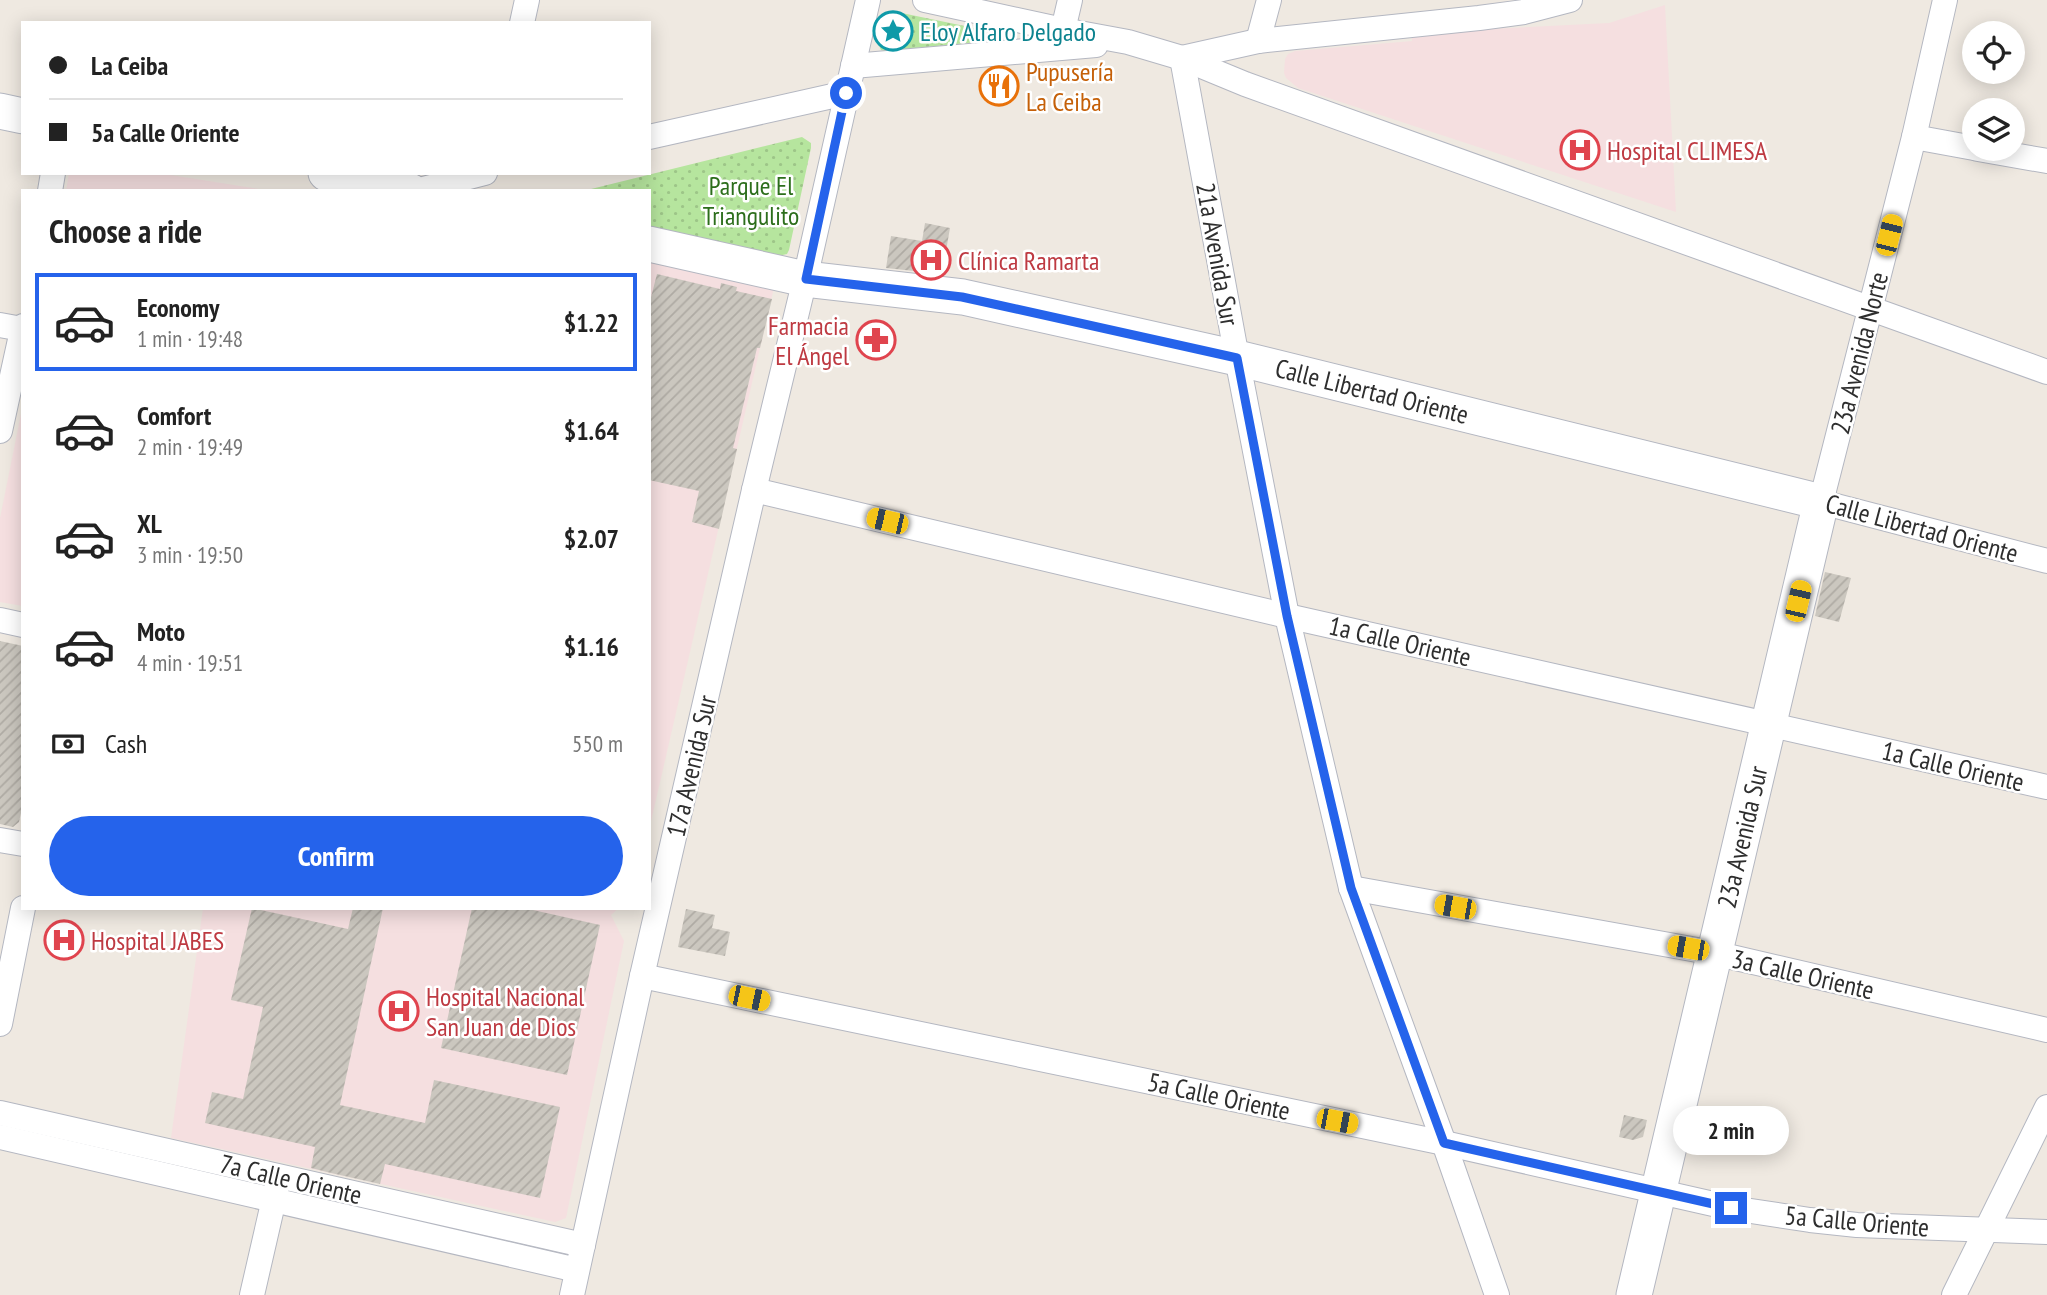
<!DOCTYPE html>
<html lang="en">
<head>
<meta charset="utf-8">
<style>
	:root { --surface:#fff; --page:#f2f2f2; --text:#222; --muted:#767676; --line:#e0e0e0; --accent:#2563eb }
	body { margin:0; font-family:"PT Sans Narrow",sans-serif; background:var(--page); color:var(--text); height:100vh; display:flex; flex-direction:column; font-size:26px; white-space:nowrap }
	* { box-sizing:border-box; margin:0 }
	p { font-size:23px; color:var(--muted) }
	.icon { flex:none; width:38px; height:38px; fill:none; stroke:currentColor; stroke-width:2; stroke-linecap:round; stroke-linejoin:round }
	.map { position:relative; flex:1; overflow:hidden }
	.sheet { position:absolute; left:21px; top:189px; width:630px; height:721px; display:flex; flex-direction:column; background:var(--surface); border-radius:0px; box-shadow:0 4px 18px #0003 }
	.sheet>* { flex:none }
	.hud { position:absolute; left:21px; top:21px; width:630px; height:154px; border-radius:0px; box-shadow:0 4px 18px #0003; display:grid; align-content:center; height:154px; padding:0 28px; background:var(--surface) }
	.tools { position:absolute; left:1962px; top:21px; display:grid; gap:14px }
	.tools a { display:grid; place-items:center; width:63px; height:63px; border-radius:50%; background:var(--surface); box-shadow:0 4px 18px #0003; font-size:35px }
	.end { position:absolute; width:32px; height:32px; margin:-16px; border:9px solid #2563eb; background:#fff; box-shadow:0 0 0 4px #fff }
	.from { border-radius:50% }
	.bubble { position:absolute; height:49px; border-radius:24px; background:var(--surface); box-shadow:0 4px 18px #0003; font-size:23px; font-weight:700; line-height:49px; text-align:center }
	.car { position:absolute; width:21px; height:42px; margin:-21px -10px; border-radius:9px; box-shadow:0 0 5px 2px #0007; background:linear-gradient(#f5c518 24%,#345 0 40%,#f5c518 0 76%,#345 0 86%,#f5c518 0) }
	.hud b { display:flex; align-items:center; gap:24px; height:66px; font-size:26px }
	.hud b+b { border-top:2px solid var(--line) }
	.hud i { width:18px; height:18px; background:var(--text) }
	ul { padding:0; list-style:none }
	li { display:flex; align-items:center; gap:21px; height:98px; margin:0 14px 10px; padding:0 14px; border:4px solid transparent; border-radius:0px }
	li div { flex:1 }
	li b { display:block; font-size:26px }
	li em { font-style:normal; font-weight:700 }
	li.selected { border-color:var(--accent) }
	li>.icon { width:63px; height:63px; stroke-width:1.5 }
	h2 { padding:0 28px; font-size:32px; line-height:84px }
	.pay { display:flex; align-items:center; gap:18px; height:77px; padding:0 28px; font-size:26px }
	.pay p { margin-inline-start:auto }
	.button { display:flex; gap:14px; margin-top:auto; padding:14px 28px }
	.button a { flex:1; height:80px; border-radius:42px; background:var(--accent); color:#fff; font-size:28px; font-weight:700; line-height:80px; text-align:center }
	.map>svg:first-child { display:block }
	.medical { fill:#f5dfe0 }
	.park { fill:url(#park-dots) }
	.building { fill:url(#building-hatch) }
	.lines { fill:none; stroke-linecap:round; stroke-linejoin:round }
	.minor-casing { stroke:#b4b7c1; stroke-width:26 }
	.secondary-casing { stroke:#b4b7c1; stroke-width:37 }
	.minor { stroke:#fff; stroke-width:24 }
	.secondary { stroke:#fff; stroke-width:35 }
	.route { stroke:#2563eb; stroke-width:9 }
	.labels { text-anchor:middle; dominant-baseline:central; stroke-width:5; stroke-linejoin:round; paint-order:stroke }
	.culture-label { font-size:26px; fill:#0d838f; stroke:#fff; text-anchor:start }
	.food-label { font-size:26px; fill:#c56008; stroke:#fff; text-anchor:start }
	.health-label { font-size:26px; fill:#be3a42; stroke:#fff; text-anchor:start }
	.park-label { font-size:26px; fill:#2c6e1b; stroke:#fff }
	.street-label { font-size:26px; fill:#2e2e2e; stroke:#fff }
</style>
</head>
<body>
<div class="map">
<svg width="2047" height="1295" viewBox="0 0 2047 1295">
	<defs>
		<pattern id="park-dots" width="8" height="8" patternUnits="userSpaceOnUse" patternTransform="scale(1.75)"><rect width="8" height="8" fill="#b6e59e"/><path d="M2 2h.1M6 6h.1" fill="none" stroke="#9dc588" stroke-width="1.8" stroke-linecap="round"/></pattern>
		<pattern id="building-hatch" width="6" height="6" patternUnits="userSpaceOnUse" patternTransform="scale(1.75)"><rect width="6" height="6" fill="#cbc7bf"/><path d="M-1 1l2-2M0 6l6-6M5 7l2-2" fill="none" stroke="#afaba4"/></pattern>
	</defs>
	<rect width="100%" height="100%" fill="#efe9e1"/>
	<g class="medical">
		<path d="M1665 5 1676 212 1298 88 1286 78 1284 73 1285 59 1288 54 1295 51 1412 41V33L1609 23Z"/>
		<path d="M69 173H158L271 191H66Z"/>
		<path d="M649 259 775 283 649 830Z"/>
		<path d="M23 404V606L0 602V518Z"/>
		<path d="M203 908H619L611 915 624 941 566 1218 555 1222 171 1138Z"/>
	</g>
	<g class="park">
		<path d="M892 11 979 29 983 31 984 38 977 42 885 51 881 50 878 43 886 13Z"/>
		<path d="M802 137 811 143V148L789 250 787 254 778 256 649 230V191H583Z"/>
	</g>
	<g class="building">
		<path d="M925 223 950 228 942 274 886 268 891 236 922 241Z"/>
		<path d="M657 274 720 289 721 283 737 287 736 291 772 299 760 348H757L733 448 737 449 719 529 692 522 699 491 649 480V305Z"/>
		<path d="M865 327 892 331 888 354 861 349Z"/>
		<path d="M1825 572 1851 578 1839 622 1815 616Z"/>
		<path d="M0 641 23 646V804L19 822 13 827 0 824Z"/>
		<path d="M252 908 348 929 353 908H383L340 1105 425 1123 434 1080 560 1107 540 1198 385 1164 380 1184 331 1173 311 1168 315 1147 205 1123 212 1092 243 1099 263 1007 231 1000Z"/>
		<path d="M472 908H524L600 925 567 1075 441 1048Z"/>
		<path d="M686 909 715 915 712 928 730 932 725 956 678 947Z"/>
		<path d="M1624 1115 1647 1120 1643 1137 1633 1140 1619 1137Z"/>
	</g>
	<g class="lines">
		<g class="minor-casing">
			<g id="minor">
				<path d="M925 0 1063 30 1128 42 1182 58 1245 84 2047 372"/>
				<path d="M1945 0 1914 137 1821 502 2047 561"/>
				<path d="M522 23 527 0"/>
				<path d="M1063 30 1070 0"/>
				<path d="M1258 41 1269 0"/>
				<path d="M1182 58 1237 358 1287 616 1351 888 1444 1143 1497 1295"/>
				<path d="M1182 58 1258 41 1479 18 1524 12 1570 0"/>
				<path d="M853 66 1096 45"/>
				<path d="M649 137 846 93"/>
				<path d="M1914 137 1974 148"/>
				<path d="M1978 149 2047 161"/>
				<path d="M50 191 53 173"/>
				<path d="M415 191 485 173"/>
				<path d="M0 325 22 329"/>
				<path d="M0 431 23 326"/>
				<path d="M754 490 1287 616 2047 787"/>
				<path d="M0 620 23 625"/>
				<path d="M0 840 23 844"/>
				<path d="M1351 888 1714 953 2047 1030"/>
				<path d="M642 976 1444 1143 1731 1208 1810 1220 1857 1225 2047 1232"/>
				<path d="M0 1024 23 908"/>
				<path d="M0 1113 583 1245"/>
				<path d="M0 1137 577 1270"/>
				<path d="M252 1295 277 1186"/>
				<path d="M572 1295 642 976 754 490 805 279 868 0"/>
				<path d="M1954 1295 2047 1107"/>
			</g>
		</g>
		<g class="secondary-casing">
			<g id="secondary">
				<path d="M0 111 23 116"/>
				<path d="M326 173 410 191"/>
				<path d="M649 244 805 279 963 297 1237 358 1821 502 1634 1295"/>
			</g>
		</g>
		<use href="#minor" class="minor"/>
		<use href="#secondary" class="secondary"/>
	</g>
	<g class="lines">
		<path class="route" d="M846 93 806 279 962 297 1237 358 1287 616 1351 888 1444 1143 1731 1208"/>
	</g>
	<defs>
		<g id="sight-ring" transform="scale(2.0125)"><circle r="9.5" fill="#fff" stroke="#0f9aa8" stroke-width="1.5"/><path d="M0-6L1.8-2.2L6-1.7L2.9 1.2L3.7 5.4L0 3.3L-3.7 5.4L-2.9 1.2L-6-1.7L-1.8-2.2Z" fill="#0f9aa8"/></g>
		<g id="restaurant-ring" transform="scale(2.0125)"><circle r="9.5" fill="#fff" stroke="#e8710a" stroke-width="1.5"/><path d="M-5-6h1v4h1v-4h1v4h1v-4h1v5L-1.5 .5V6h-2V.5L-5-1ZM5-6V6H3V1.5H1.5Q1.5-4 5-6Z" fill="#e8710a"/></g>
		<g id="hospital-ring" transform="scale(2.0125)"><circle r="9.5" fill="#fff" stroke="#e0444e" stroke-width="1.5"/><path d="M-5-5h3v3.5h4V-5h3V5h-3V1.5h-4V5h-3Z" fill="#e0444e"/></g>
		<g id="pharmacy-ring" transform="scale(2.0125)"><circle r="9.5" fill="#fff" stroke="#e0444e" stroke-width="1.5"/><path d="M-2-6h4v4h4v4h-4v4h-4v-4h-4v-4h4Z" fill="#e0444e"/></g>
	</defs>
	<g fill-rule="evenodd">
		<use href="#sight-ring" x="893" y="31"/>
		<use href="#restaurant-ring" x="999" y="86"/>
		<use href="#hospital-ring" x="1580" y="150"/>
		<use href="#hospital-ring" x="931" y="260"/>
		<use href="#pharmacy-ring" x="876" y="340"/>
		<use href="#hospital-ring" x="64" y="940"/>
		<use href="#hospital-ring" x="399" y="1011"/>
	</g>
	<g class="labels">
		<g class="culture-label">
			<text x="920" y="31">Eloy Alfaro Delgado</text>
		</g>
		<g class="food-label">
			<text x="1026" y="71">Pupusería<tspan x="1026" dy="30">La Ceiba</tspan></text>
		</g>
		<g class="health-label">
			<text x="1607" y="150">Hospital CLIMESA</text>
			<text x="958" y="260">Clínica Ramarta</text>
			<text x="849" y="325" text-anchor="end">Farmacia<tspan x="849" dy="30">El Ángel</tspan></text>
			<text x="91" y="940">Hospital JABES</text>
			<text x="426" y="996">Hospital Nacional<tspan x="426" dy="30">San Juan de Dios</tspan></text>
		</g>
		<g class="park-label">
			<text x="751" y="185">Parque El<tspan x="751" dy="30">Triangulito</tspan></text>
		</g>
		<g class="street-label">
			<text transform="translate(1218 254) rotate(80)">21a Avenida Sur</text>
			<text transform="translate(1859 353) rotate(-76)">23a Avenida Norte</text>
			<text transform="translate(1372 391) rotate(14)">Calle Libertad Oriente</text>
			<text transform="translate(1922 528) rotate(15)">Calle Libertad Oriente</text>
			<text transform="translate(1400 641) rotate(13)">1a Calle Oriente</text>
			<text transform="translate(691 766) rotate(-77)">17a Avenida Sur</text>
			<text transform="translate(1953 766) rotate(13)">1a Calle Oriente</text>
			<text transform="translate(1742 837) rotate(-77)">23a Avenida Sur</text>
			<text transform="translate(1803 974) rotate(13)">3a Calle Oriente</text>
			<text transform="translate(1219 1096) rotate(12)">5a Calle Oriente</text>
			<text transform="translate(291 1179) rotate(13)">7a Calle Oriente</text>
			<text transform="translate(1857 1221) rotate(5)">5a Calle Oriente</text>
		</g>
	</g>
</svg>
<div class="tools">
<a><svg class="icon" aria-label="locate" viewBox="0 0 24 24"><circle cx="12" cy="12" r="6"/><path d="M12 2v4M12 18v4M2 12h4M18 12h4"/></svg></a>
<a><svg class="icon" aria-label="layers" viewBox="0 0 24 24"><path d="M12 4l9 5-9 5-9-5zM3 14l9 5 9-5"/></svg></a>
</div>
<i class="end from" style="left:846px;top:93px"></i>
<i class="end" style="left:1731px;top:1208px"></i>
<div class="bubble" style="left:1673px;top:1106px;width:116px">2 min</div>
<i class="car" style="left:1889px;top:235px;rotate:14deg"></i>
<i class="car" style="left:887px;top:521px;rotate:283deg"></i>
<i class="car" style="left:1798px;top:601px;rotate:13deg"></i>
<i class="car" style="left:1455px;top:907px;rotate:280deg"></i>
<i class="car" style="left:1688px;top:948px;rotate:280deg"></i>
<i class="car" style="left:749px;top:998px;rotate:102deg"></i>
<i class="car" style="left:1337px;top:1121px;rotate:101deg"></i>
<div class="hud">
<b><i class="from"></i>La Ceiba</b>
<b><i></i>5a Calle Oriente</b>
</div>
<section class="sheet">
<h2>Choose a ride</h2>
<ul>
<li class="selected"><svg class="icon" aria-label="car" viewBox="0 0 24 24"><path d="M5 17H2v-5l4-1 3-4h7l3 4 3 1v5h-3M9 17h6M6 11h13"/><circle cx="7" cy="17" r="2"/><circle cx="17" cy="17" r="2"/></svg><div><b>Economy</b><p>1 min · 19:48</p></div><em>$1.22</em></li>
<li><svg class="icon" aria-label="car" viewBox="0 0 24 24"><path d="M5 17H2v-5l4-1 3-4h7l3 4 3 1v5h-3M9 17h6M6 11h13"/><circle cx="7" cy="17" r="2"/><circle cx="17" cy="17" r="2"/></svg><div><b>Comfort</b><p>2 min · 19:49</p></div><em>$1.64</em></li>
<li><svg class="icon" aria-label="car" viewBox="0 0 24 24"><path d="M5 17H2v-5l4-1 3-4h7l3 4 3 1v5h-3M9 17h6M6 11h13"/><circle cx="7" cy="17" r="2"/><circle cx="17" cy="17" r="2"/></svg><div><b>XL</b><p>3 min · 19:50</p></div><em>$2.07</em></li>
<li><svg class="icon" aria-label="car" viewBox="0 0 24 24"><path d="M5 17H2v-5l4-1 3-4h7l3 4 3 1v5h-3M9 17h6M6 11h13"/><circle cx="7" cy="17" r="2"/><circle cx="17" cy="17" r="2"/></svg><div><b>Moto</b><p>4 min · 19:51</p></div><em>$1.16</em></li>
</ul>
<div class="pay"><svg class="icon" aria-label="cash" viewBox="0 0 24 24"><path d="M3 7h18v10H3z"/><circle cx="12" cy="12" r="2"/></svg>Cash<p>550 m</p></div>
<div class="button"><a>Confirm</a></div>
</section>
</div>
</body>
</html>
